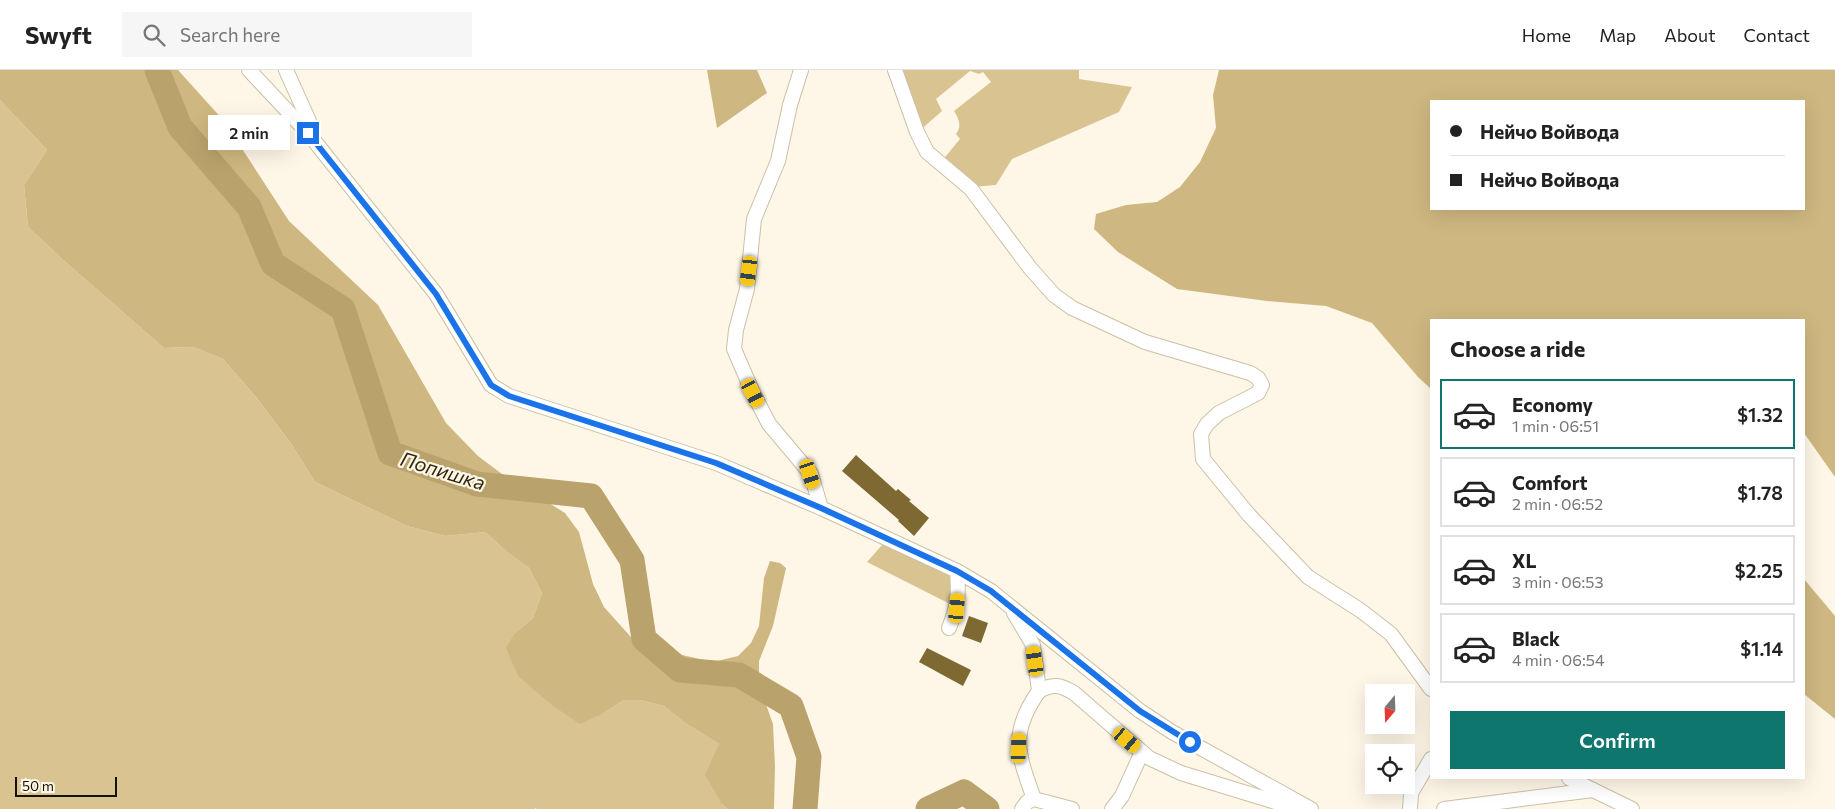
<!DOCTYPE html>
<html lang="en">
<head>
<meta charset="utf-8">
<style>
	:root { --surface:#fff; --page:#f6f6f6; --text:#222; --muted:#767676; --line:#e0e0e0; --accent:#0f766e }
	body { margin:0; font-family:Commissioner,sans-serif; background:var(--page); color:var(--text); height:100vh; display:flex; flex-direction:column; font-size:19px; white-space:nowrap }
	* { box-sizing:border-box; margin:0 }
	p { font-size:16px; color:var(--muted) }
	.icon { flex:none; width:28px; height:28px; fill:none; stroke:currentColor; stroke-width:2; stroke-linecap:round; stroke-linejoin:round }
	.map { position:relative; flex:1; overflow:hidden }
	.drawer { position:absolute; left:1430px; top:249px; width:375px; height:460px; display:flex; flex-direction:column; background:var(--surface); border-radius:0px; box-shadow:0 5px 20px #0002 }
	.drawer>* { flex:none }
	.hud { position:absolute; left:1430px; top:30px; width:375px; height:110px; border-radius:0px; box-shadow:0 5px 20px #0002; display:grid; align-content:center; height:110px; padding:0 20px; background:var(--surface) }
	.needle { width:32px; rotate:199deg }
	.fabs { position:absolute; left:1365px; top:614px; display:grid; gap:10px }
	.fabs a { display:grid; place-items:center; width:50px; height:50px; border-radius:0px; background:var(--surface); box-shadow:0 5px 20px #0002; font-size:25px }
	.scale { position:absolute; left:15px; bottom:12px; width:102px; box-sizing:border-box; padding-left:5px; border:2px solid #151208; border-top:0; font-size:14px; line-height:18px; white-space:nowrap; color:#151208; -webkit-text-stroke:4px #fef7e7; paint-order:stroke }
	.end { position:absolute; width:22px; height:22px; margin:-11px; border:6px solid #1a73e8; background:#fff; box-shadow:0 0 0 2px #fff }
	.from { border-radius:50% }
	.bubble { position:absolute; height:35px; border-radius:0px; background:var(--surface); box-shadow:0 5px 20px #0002; font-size:16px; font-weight:600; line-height:35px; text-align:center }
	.car { position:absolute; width:15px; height:30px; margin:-15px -8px; border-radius:6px; box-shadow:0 0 4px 1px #0007; background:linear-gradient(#f5c518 24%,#345 0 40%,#f5c518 0 76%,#345 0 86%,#f5c518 0) }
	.hud b { display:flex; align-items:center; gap:18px; height:48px; font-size:19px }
	.hud b+b { border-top:1px solid var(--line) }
	.hud i { width:12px; height:12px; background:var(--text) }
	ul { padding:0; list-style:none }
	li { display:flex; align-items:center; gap:15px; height:70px; margin:0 10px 8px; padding:0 10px; border:2px solid var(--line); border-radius:0px }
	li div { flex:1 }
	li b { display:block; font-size:19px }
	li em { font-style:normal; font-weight:600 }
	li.on { border-color:var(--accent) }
	li>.icon { width:45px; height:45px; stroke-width:1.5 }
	h2 { padding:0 20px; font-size:22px; line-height:60px }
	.primary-button { display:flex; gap:10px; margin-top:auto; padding:10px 20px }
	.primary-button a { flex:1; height:58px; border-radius:0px; background:var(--accent); color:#fff; font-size:20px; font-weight:600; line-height:58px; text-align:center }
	header { display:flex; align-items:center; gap:30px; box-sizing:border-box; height:70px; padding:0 25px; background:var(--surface); border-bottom:1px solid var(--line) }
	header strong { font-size:24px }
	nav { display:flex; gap:28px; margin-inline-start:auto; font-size:18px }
	.search { width:350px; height:45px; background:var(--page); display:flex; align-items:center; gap:12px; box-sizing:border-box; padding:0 18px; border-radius:0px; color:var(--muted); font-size:19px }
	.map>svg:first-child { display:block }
	.green { fill:#d9c491 }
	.forest { fill:#ceb780; fill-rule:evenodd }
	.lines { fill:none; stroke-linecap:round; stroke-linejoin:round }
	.stream { stroke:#b9a26c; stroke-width:4.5 }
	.river { stroke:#b9a26c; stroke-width:25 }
	.building { fill:#7e6933 }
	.minor-casing { stroke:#cbc0a6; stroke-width:16 }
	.minor { stroke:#fff; stroke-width:14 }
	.route { stroke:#1a73e8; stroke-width:6 }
	.labels { text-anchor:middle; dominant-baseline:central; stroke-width:4.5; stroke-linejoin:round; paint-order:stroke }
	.water-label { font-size:20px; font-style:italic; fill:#32280e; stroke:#fef7e7 }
</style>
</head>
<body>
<header>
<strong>Swyft</strong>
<div class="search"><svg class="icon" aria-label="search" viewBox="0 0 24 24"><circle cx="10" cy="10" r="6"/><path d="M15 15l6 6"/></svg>Search here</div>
<nav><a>Home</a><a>Map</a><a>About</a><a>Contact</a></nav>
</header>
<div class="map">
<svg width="1835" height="739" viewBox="0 0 1835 739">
	<rect width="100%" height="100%" fill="#fef7e7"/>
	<g class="green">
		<path d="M893 0H1079V9L1132 17 1119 42 1012 89 996 115 972 117 941 92 960 69 956 64C962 56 959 49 954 41L991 12 983 2 979 4 970 1 936 29 942 41 918 62Z"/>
		<path d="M0 30 47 80 24 115 28 157 61 188 164 278 193 277 223 289 256 327 292 375 315 412 407 456 445 466 485 462 507 482 529 498 542 523 533 548 515 563 604 643 624 630H640L664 636 685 653 719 674 722 734 728 739H537L535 738V739H0Z"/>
		<path d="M883 474 952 505V535L867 492Z"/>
	</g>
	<g class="forest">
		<path d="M0 0H178L224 51 289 151 378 235 446 353 478 386 502 404 565 443 579 462 593 514 604 537 638 575 713 592 738 586 751 573 759 556 764 508 770 491 780 493 786 498 773 556 759 591V615L773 654 775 696 774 739H728L722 734 705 705 719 674 685 653 664 636 640 630H624L604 643 580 654 553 636 518 606 506 578 515 563 533 548 542 523 529 498 507 482 485 462 445 466 407 456 315 412 292 375 256 327 223 289 193 277 164 278 61 188 28 157 24 115 47 80 0 30Z"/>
		<path d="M707 0H757L767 23 717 58Z"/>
		<path d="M1219 0H1835V407L1804 363V250H1431V319L1418 307 1372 253 1326 236 1267 231 1177 219 1118 182 1094 159 1096 144 1126 135 1157 132 1180 117 1200 92 1216 58 1213 25ZM1804 31V139H1431V31Z"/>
		<path d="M1804 509 1835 546V649L1804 624Z"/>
	</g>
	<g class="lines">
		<path class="stream" d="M159 5 162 0"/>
		<g class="river">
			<path d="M157 0 180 57 249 137 273 194 343 239 390 383 477 414 591 426 632 490 644 569 680 600 739 605 791 636 809 687 805 739"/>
			<path d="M928 739 964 722 987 739"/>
		</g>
	</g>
	<g class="building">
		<path d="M856 385 896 421 898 419 911 430 909 431 929 448 914 466 898 451 899 450 842 401Z"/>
		<path d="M969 546 988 553 981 573 962 566Z"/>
		<path d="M927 578 971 600 963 616 919 592Z"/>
	</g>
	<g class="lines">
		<g class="minor-casing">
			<g id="minor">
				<path d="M249 0 308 63 436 224 491 315 509 326 716 393 821 438 957 501 991 521 1140 641 1172 662 1311 739"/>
				<path d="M286 0 309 51 308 63"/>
				<path d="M801 0 790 35 778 91 754 149 747 219 736 260 734 279 753 323 769 354 811 404 821 438"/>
				<path d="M895 0 917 62 927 82 971 119 1030 198 1054 225 1072 238 1145 272 1250 303 1258 308 1262 315 1258 323 1219 343 1207 354 1201 364 1203 389 1249 445 1308 507 1360 540 1391 564 1431 619"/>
				<path d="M1014 543 1033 575 1039 621C1009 663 1018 684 1034 729"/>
				<path d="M949 558C958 535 959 526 957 501"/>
				<path d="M1039 621C1053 613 1061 615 1074 623L1149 688 1181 703 1282 734 1302 738"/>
				<path d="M1569 708 1593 720"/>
				<path d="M1022 739 1027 732 1034 729 1072 739"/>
				<path d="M1112 739 1122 726 1142 682"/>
				<path d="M1410 739 1411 723 1431 689"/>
				<path d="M1444 739 1593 720 1632 739"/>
			</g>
		</g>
		<use href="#minor" class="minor"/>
	</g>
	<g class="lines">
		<path class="route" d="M308 63 436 224 491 315 509 326 716 393 821 438 957 501 991 521 1140 641 1190 672"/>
	</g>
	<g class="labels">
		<g class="water-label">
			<text transform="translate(443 400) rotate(17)">Попишка</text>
		</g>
	</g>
</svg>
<div class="fabs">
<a><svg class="needle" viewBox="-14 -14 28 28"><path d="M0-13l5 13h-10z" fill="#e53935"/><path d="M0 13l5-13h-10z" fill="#767676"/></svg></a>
<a><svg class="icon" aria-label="locate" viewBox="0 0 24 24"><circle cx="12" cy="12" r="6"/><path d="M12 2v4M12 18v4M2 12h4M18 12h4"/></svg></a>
</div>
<div class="scale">50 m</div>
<i class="end from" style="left:1190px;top:672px"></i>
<i class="end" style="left:308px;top:63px"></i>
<div class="bubble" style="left:208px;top:45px;width:82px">2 min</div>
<i class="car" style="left:749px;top:201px;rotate:187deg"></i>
<i class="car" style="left:753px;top:323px;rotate:152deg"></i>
<i class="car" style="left:810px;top:404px;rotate:162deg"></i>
<i class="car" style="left:957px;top:538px;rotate:5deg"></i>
<i class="car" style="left:1035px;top:591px;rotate:352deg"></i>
<i class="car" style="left:1127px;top:670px;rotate:130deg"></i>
<i class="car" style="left:1019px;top:678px;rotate:2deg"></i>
<div class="hud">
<b><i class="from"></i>Нейчо Войвода</b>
<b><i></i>Нейчо Войвода</b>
</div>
<section class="drawer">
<h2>Choose a ride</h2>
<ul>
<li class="on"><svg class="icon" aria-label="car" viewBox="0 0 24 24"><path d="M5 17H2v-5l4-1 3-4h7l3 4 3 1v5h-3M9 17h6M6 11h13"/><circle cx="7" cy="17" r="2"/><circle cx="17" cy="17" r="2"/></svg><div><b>Economy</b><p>1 min · 06:51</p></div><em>$1.32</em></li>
<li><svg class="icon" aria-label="car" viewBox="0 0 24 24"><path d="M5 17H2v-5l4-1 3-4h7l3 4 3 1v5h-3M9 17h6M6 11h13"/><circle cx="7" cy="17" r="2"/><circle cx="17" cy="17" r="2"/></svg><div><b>Comfort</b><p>2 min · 06:52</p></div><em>$1.78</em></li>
<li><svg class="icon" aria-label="car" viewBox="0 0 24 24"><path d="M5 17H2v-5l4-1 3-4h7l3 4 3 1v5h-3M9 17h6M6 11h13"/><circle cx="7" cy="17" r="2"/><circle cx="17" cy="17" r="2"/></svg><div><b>XL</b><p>3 min · 06:53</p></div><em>$2.25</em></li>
<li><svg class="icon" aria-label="car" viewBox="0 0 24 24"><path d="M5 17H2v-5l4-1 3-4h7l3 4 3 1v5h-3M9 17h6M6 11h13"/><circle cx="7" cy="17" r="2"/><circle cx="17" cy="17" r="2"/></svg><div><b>Black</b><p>4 min · 06:54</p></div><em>$1.14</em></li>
</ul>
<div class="primary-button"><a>Confirm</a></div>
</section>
</div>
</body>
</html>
